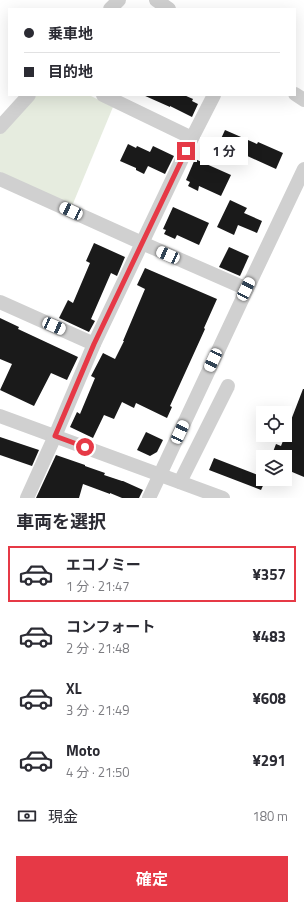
<!DOCTYPE html>
<html lang="ja">
<head>
<meta charset="utf-8">
<style>
	:root { --surface:#fff; --page:#f7f7f7; --text:#2b2b33; --muted:#7c7c81; --line:#e1e1e2; --accent:#e63946 }
	body { margin:0; font-family:"Titillium Web","Noto Sans JP",sans-serif; background:var(--page); color:var(--text); height:100vh; display:flex; flex-direction:column; font-size:15px; white-space:nowrap }
	* { box-sizing:border-box; margin:0 }
	p { font-size:13px; color:var(--muted) }
	.icon { flex:none; width:22px; height:22px; fill:none; stroke:currentColor; stroke-width:2; stroke-linecap:round; stroke-linejoin:round }
	.map { position:relative; height:498px; overflow:hidden }
	.drawer { display:flex; flex-direction:column; background:var(--surface); flex:1 }
	.drawer>* { flex:none }
	.banner { position:absolute; left:8px; top:8px; width:288px; height:88px; border-radius:0px; box-shadow:0 4px 16px #0002; display:grid; align-content:center; height:88px; padding:0 16px; background:var(--surface) }
	.buttons { position:absolute; left:256px; top:406px; display:grid; gap:8px }
	.buttons a { display:grid; place-items:center; width:36px; height:36px; border-radius:0px; background:var(--surface); box-shadow:0 4px 16px #0002; font-size:20px }
	.end { position:absolute; width:18px; height:18px; margin:-9px; border:5px solid #e63946; background:#fff; box-shadow:0 0 0 2px #fff }
	.from { border-radius:50% }
	.bubble { position:absolute; height:28px; border-radius:0px; background:var(--surface); box-shadow:0 4px 16px #0002; font-size:13px; font-weight:700; line-height:28px; text-align:center }
	.car { position:absolute; width:12px; height:24px; margin:-12px -6px; border-radius:5px; box-shadow:0 0 3px 1px #0007; background:linear-gradient(#fff 24%,#345 0 40%,#fff 0 76%,#345 0 86%,#fff 0) }
	.banner b { display:flex; align-items:center; gap:14px; height:38px; font-size:15px }
	.banner b+b { border-top:1px solid var(--line) }
	.banner i { width:10px; height:10px; background:var(--text) }
	ul { padding:0; list-style:none }
	li { display:flex; align-items:center; gap:12px; height:56px; margin:0 8px 6px; padding:0 8px; border:2px solid transparent; border-radius:0px }
	li div { flex:1 }
	li b { display:block; font-size:15px }
	li em { font-style:normal; font-weight:700 }
	li.current { border-color:var(--accent) }
	li>.icon { width:36px; height:36px; stroke-width:1.5 }
	h2 { padding:0 16px; font-size:18px; line-height:48px }
	.pay { display:flex; align-items:center; gap:10px; height:44px; padding:0 16px; font-size:15px }
	.pay p { margin-inline-start:auto }
	.button { display:flex; gap:8px; margin-top:auto; padding:8px 16px }
	.button a { flex:1; height:46px; border-radius:0px; background:var(--accent); color:#fff; font-size:16px; font-weight:700; line-height:46px; text-align:center }
	.map>svg:first-child { display:block }
	.green { fill:#e6ecdf }
	.building { fill:#1a1a1a }
	.lines { fill:none; stroke-linecap:round; stroke-linejoin:round }
	.street { stroke:#d0d0d0; stroke-width:14 }
	.route { stroke:#e63946; stroke-width:5 }
</style>
</head>
<body>
<div class="map">
<svg width="304" height="498" viewBox="0 0 304 498">
	<rect width="100%" height="100%" fill="#fff"/>
	<path class="green" d="M37 95H89L113 107 72 206 0 172V134Z"/>
	<g class="building">
		<path d="M143 95H184L193 99 192 101 198 104 192 117 170 106V107Z"/>
		<path d="M225 130 257 144 258 142 283 153 276 169 219 143Z"/>
		<path d="M128 144 136 148 137 146 150 152 153 146 174 156 165 174 148 166 144 174 136 170V168L120 161Z"/>
		<path d="M195 159 231 175 221 196 199 186 198 191 188 186 190 182 186 180Z"/>
		<path d="M230 200 247 208 244 213 262 221 257 233 238 225 234 235 217 227Z"/>
		<path d="M173 207 209 223 199 245 177 235 175 239 164 234 166 230 163 229Z"/>
		<path d="M94 243 125 257 117 276 111 273 91 319 95 321 89 332 59 318 68 300 73 303 90 263 86 261Z"/>
		<path d="M229 247 249 256 240 276 219 267Z"/>
		<path d="M145 268 217 299 204 328 205 329 170 406 172 407 167 418 136 403 134 408 122 402 114 419 104 415 93 438 70 427 77 412 80 414 95 378 91 376 103 353 115 359 124 341H123L145 289 137 285Z"/>
		<path d="M0 318 19 327 18 329 78 357 67 380 51 373 34 406 0 390 12 364 0 359Z"/>
		<path d="M303 389H304V477L285 469V457H271L276 444 281 446Z"/>
		<path d="M146 432 163 440 157 452 150 456 137 450Z"/>
		<path d="M0 437 39 450 32 466 0 455Z"/>
		<path d="M56 455 85 465V466L105 473 104 475 122 481H123L143 490 139 498H122L110 493V494L83 484 79 498H36Z"/>
		<path d="M214 458 263 477V479H266L261 490 209 470Z"/>
	</g>
	<g class="lines">
		<g class="street">
			<path d="M156 0 169 9"/>
			<path d="M110 9 119 0"/>
			<path d="M295 94 304 100"/>
			<path d="M103 95 192 138"/>
			<path d="M0 127 29 95"/>
			<path d="M0 179 142 243 247 289"/>
			<path d="M0 302 94 344"/>
			<path d="M0 416 223 498"/>
			<path d="M180 482 228 386"/>
			<path d="M27 498 55 436 94 344 192 138 214 95"/>
			<path d="M149 498 247 289 304 169"/>
		</g>
	</g>
	<g class="lines">
		<path class="route" d="M85 447 55 436 94 344 186 151"/>
	</g>
</svg>
<div class="buttons">
<a><svg class="icon" aria-label="locate" viewBox="0 0 24 24"><circle cx="12" cy="12" r="6"/><path d="M12 2v4M12 18v4M2 12h4M18 12h4"/></svg></a>
<a><svg class="icon" aria-label="layers" viewBox="0 0 24 24"><path d="M12 4l9 5-9 5-9-5zM3 14l9 5 9-5"/></svg></a>
</div>
<i class="end from" style="left:85px;top:447px"></i>
<i class="end" style="left:186px;top:151px"></i>
<div class="bubble" style="left:200px;top:137px;width:48px">1 分</div>
<i class="car" style="left:71px;top:211px;rotate:295deg"></i>
<i class="car" style="left:168px;top:255px;rotate:294deg"></i>
<i class="car" style="left:246px;top:289px;rotate:26deg"></i>
<i class="car" style="left:54px;top:326px;rotate:114deg"></i>
<i class="car" style="left:213px;top:360px;rotate:205deg"></i>
<i class="car" style="left:180px;top:432px;rotate:25deg"></i>
<div class="banner">
<b><i class="from"></i>乗車地</b>
<b><i></i>目的地</b>
</div>
</div>
<section class="drawer">
<h2>車両を選択</h2>
<ul>
<li class="current"><svg class="icon" aria-label="car" viewBox="0 0 24 24"><path d="M5 17H2v-5l4-1 3-4h7l3 4 3 1v5h-3M9 17h6M6 11h13"/><circle cx="7" cy="17" r="2"/><circle cx="17" cy="17" r="2"/></svg><div><b>エコノミー</b><p>1 分 · 21:47</p></div><em>¥357</em></li>
<li><svg class="icon" aria-label="car" viewBox="0 0 24 24"><path d="M5 17H2v-5l4-1 3-4h7l3 4 3 1v5h-3M9 17h6M6 11h13"/><circle cx="7" cy="17" r="2"/><circle cx="17" cy="17" r="2"/></svg><div><b>コンフォート</b><p>2 分 · 21:48</p></div><em>¥483</em></li>
<li><svg class="icon" aria-label="car" viewBox="0 0 24 24"><path d="M5 17H2v-5l4-1 3-4h7l3 4 3 1v5h-3M9 17h6M6 11h13"/><circle cx="7" cy="17" r="2"/><circle cx="17" cy="17" r="2"/></svg><div><b>XL</b><p>3 分 · 21:49</p></div><em>¥608</em></li>
<li><svg class="icon" aria-label="car" viewBox="0 0 24 24"><path d="M5 17H2v-5l4-1 3-4h7l3 4 3 1v5h-3M9 17h6M6 11h13"/><circle cx="7" cy="17" r="2"/><circle cx="17" cy="17" r="2"/></svg><div><b>Moto</b><p>4 分 · 21:50</p></div><em>¥291</em></li>
</ul>
<div class="pay"><svg class="icon" aria-label="cash" viewBox="0 0 24 24"><path d="M3 7h18v10H3z"/><circle cx="12" cy="12" r="2"/></svg>現金<p>180 m</p></div>
<div class="button"><a>確定</a></div>
</section>
</body>
</html>
